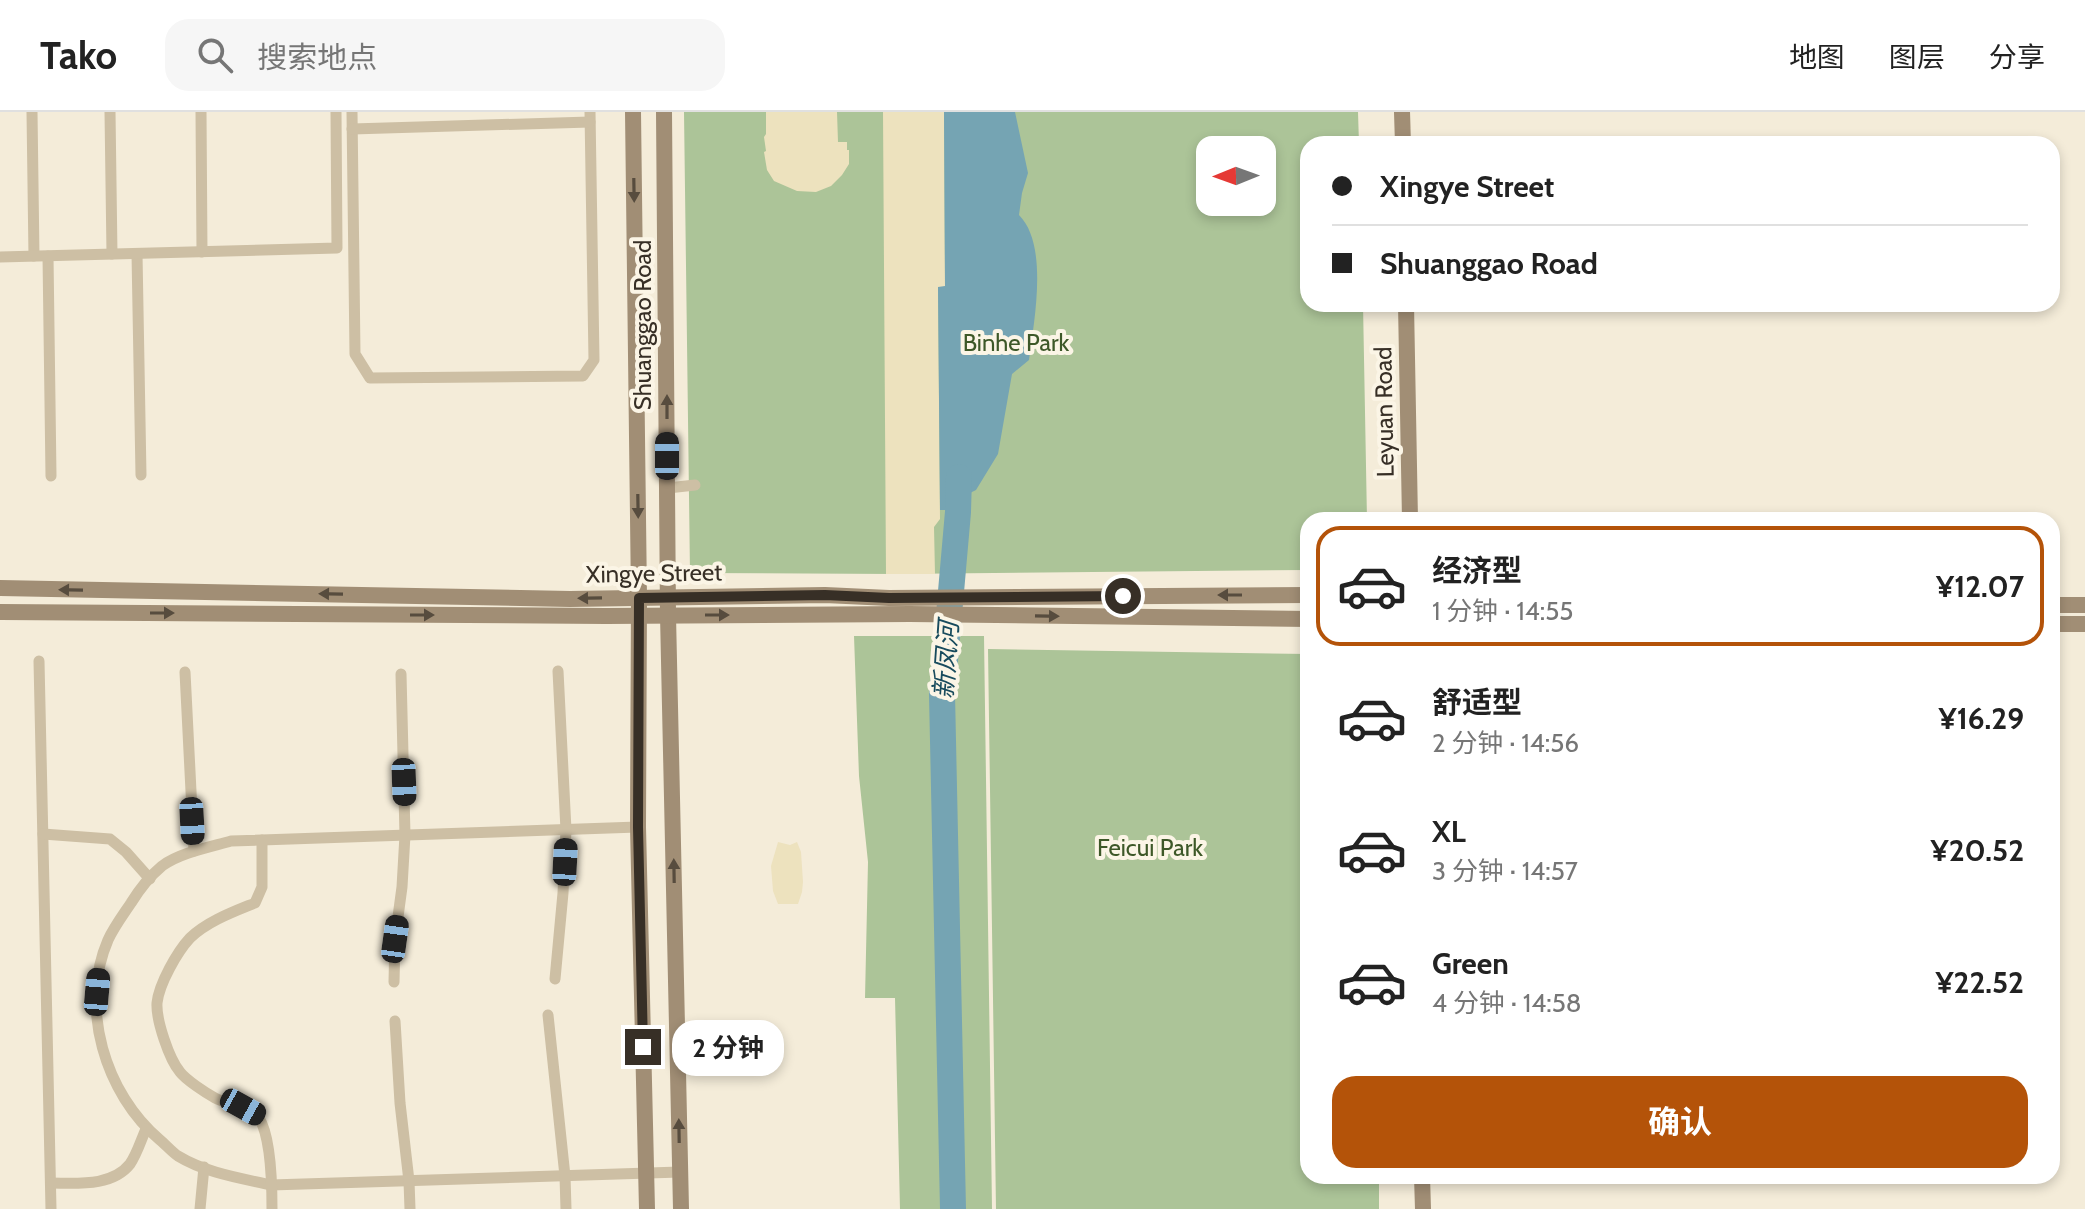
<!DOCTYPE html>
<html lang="zh">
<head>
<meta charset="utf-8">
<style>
	:root { --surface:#fff; --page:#f6f6f6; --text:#222; --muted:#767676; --line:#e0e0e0; --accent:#b45309 }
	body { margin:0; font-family:Cabin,"Noto Sans SC",sans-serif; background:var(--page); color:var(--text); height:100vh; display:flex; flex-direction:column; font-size:30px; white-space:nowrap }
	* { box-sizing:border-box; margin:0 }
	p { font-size:26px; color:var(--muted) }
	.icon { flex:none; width:44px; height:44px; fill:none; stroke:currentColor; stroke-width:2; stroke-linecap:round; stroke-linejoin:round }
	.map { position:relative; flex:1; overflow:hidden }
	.panel { position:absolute; left:1300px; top:400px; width:760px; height:672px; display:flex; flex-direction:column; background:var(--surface); border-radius:24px; box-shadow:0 4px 12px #0003 }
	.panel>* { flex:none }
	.hud { position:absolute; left:1300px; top:24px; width:760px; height:176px; border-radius:24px; box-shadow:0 4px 12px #0003; display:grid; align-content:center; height:176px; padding:0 32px; background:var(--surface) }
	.needle { width:52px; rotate:269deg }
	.buttons { position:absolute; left:1196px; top:24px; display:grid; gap:16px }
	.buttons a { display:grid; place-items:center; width:80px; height:80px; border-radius:16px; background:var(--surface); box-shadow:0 4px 12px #0003; font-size:40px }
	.end { position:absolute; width:36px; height:36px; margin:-18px; border:10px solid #372f26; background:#fff; box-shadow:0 0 0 4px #fff }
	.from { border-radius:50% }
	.bubble { position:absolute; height:56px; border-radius:24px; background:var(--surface); box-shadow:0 4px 12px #0003; font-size:26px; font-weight:700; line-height:56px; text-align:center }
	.car { position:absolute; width:24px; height:48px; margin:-24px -12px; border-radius:10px; box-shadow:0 0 6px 2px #0007; background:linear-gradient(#222 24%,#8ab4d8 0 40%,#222 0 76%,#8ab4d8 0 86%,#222 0) }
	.hud b { display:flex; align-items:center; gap:28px; height:76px; font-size:30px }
	.hud b+b { border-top:2px solid var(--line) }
	.hud i { width:20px; height:20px; background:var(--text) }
	ul { padding:14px 0 0; list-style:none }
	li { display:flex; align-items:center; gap:24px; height:120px; margin:0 16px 12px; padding:0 16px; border:4px solid transparent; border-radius:24px }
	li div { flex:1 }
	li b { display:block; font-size:30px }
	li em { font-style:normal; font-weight:700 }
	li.current { border-color:var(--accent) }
	li>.icon { width:72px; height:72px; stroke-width:1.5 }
	.primary-button { display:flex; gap:16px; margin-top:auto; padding:16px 32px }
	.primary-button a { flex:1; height:92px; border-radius:24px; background:var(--accent); color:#fff; font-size:32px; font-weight:700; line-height:92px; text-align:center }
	header { display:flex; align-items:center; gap:48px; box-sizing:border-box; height:112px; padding:0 40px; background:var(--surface); border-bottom:2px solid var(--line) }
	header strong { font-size:38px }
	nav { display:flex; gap:44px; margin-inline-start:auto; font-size:28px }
	.search { width:560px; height:72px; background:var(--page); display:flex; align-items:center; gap:20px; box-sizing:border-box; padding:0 28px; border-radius:24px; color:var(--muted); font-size:30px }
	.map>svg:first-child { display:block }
	.green { fill:#acc498; fill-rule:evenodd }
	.plaza { fill:#ede2be }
	.water { fill:#75a4b3 }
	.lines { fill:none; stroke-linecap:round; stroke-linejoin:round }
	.river { stroke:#75a4b3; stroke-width:26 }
	.street { stroke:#cdbfa4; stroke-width:11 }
	.secondary { stroke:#a18e75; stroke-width:16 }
	.oneway { fill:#574c3e }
	.route { stroke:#372f26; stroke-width:10 }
	.labels { text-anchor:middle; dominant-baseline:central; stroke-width:8; stroke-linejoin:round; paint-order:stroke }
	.street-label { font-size:24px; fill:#372f26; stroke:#fbf5e6 }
	.park-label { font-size:24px; fill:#3d5828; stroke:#fbf5e6 }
	.water-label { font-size:26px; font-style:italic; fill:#184b5d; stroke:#fbf5e6 }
</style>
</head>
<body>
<header>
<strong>Tako</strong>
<div class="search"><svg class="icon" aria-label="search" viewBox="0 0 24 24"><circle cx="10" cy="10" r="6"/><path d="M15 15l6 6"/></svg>搜索地点</div>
<nav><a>地图</a><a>图层</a><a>分享</a></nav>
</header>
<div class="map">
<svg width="2085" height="1097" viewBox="0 0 2085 1097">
	<rect width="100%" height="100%" fill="#f4ecd9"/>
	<g class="green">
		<path d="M684 0H1358L1359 32H1308V192H1363L1367 408H1308V458L896 462 690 461ZM1210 38H1262V90H1210Z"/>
		<path d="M854 524H984L992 1097H900L895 886H865L868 750 859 664Z"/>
		<path d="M988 537 1308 542V1064H1379V1097H996Z"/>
	</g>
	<g class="plaza">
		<path d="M766 0H837L838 30H847V38H849V52L842 63 831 74 816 80 797 79 774 69 767 58 764 40 766 39 764 25 766 22Z"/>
		<path d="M883 0H944L945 175H938L940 407 934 415 935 462H886Z"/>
		<path d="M778 730 790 733 797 730 801 740 803 770 802 780 798 792H778L773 779 771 754Z"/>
	</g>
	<path class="water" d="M944 0H1015L1028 61 1022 81 1019 103C1049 133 1034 209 1029 248L1012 262 998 342 976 378 962 385 961 398H940L938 175 945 174Z"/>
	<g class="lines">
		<path class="river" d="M953 1097 942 582 958 400 959 365"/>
		<g class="street">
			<path d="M32 0 34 144"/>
			<path d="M110 0 112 142"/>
			<path d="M201 0 202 140"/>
			<path d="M352 0 355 242 370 266 583 264 594 248 590 0"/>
			<path d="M352 17 590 10"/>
			<path d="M137 142 141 363"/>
			<path d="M48 144 51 364"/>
			<path d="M0 145 337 136 336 0"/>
			<path d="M668 376 695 373"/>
			<path d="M39 549 51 1097"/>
			<path d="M185 560 194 739"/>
			<path d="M638 715 231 729C210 735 179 741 162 754 150 764 139 778 131 791 123 803 114 815 108 828 79 895 105 982 160 1028 166 1033 172 1040 178 1044 206 1061 240 1066 271 1073L680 1060"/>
			<path d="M43 722 110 727 126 740 150 767"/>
			<path d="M262 728V775L255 791C233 800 208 809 190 826 177 840 159 872 157 891 156 908 169 947 180 960 186 968 206 981 215 986 228 993 250 993 259 1006 271 1025 272 1074 272 1097"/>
			<path d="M555 867 563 781 566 718 558 559"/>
			<path d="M394 870 395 827 402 775 405 723 401 562"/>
			<path d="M548 903 565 1064 566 1097"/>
			<path d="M395 909 400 991 409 1069 410 1097"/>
			<path d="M51 1071C76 1071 112 1075 130 1052 137 1042 141 1028 146 1017"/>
			<path d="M200 1097 204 1055"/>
		</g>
		<g class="secondary">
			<path d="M633 0 639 486 638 715 647 1097"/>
			<path d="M664 0 668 503 681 1097"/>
			<path d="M1402 0 1403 32"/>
			<path d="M1406 192 1410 408"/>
			<path d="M0 476 570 487 825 483 889 486 1308 483"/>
			<path d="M2052 493H2085"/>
			<path d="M0 500 606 504 910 502 1308 507"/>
			<path d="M2052 512H2085"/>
			<path d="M1422 1064 1423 1097"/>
		</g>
	</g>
	<defs><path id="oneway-solid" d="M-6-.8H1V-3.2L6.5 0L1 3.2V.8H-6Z" transform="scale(2)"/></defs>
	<g class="oneway">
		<use href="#oneway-solid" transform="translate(634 78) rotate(89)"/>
		<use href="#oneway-solid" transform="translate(667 295) rotate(-90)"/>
		<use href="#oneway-solid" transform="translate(638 394) rotate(89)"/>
		<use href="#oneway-solid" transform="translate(71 478) rotate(-179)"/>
		<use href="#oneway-solid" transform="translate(331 482) rotate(-179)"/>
		<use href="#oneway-solid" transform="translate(1230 483) rotate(180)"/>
		<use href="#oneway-solid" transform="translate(590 486) rotate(179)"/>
		<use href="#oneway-solid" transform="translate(162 501)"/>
		<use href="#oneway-solid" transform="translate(422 503)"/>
		<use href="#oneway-solid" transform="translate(717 503)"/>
		<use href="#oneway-solid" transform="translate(1047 504) rotate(1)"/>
		<use href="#oneway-solid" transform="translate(674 759) rotate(-91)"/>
		<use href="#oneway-solid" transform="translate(679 1019) rotate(-91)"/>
	</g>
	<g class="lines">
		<path class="route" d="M643 935 638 715 639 486 825 483 889 486 1123 484"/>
	</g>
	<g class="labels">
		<g class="street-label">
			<text transform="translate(642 213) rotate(-90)">Shuanggao Road</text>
			<text transform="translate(1384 300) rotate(-91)">Leyuan Road</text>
			<text transform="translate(654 461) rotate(-1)">Xingye Street</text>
		</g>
		<g class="park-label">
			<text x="1016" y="230">Binhe Park</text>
			<text x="1150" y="735">Feicui Park</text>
		</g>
		<g class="water-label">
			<text transform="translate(946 548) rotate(-86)">新凤河</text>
		</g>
	</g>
</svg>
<div class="buttons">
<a><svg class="needle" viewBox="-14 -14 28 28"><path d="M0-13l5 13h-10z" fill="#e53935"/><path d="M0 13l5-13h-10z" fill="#767676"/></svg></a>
</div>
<i class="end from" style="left:1123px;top:484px"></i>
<i class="end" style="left:643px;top:935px"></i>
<div class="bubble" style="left:672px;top:908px;width:112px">2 分钟</div>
<i class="car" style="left:667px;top:344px;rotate:0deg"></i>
<i class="car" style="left:404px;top:670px;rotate:178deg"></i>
<i class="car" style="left:192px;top:709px;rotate:177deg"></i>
<i class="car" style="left:565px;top:750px;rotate:3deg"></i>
<i class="car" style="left:395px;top:827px;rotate:8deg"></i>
<i class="car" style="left:97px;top:880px;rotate:5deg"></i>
<i class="car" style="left:243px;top:995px;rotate:119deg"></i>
<div class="hud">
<b><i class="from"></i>Xingye Street</b>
<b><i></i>Shuanggao Road</b>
</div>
<section class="panel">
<ul>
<li class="current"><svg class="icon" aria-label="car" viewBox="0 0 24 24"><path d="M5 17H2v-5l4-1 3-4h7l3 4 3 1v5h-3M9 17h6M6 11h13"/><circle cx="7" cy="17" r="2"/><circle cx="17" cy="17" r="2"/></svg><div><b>经济型</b><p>1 分钟 · 14:55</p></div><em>¥12.07</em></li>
<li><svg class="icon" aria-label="car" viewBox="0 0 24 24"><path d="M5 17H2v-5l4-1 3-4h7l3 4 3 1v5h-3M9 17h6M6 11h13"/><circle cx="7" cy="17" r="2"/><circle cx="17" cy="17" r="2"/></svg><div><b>舒适型</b><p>2 分钟 · 14:56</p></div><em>¥16.29</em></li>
<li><svg class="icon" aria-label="car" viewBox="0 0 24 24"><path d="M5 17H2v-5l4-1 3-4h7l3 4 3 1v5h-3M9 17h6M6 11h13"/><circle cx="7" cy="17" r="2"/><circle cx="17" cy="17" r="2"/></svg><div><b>XL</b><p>3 分钟 · 14:57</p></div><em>¥20.52</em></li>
<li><svg class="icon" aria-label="car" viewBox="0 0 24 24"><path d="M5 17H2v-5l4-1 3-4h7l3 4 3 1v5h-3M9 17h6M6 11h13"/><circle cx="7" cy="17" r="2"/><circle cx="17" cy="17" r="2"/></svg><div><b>Green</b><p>4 分钟 · 14:58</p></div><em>¥22.52</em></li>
</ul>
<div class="primary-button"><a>确认</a></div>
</section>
</div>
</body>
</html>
